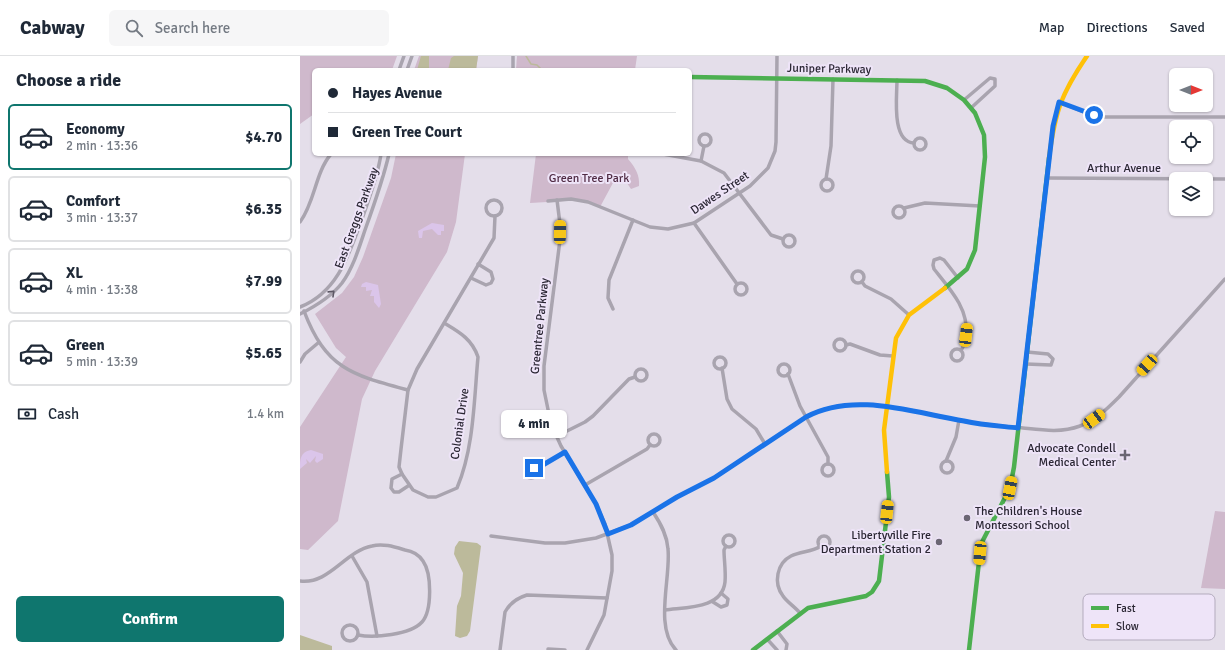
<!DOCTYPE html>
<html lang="en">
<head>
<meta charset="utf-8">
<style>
	:root { --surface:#fff; --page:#f6f6f7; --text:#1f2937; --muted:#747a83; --line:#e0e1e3; --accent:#0f766e }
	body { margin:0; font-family:Signika,sans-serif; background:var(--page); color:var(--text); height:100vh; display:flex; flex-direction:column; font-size:15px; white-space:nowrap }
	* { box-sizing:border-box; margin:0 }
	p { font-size:13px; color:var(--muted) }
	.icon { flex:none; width:22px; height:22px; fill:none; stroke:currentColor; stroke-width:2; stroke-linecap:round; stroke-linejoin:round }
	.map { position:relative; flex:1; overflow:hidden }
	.sheet { display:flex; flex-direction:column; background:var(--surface); width:300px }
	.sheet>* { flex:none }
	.guide { position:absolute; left:12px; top:12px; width:380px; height:88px; border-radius:6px; box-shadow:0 1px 3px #0004; display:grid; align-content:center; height:88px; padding:0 16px; background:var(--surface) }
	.needle { width:26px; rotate:90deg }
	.buttons { position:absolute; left:869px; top:12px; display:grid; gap:8px }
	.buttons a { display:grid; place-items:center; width:44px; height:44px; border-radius:6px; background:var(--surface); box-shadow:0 1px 3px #0004; font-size:20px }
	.end { position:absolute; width:18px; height:18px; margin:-9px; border:5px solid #1a73e8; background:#fff; box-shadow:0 0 0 2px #fff }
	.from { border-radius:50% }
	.bubble { position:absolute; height:28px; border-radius:6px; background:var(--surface); box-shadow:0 1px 3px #0004; font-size:13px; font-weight:700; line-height:28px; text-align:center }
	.car { position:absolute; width:12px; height:24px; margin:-12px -6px; border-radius:5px; box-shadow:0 0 3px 1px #0007; background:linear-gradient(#f5c518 24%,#345 0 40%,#f5c518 0 76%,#345 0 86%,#f5c518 0) }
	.guide b { display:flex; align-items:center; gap:14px; height:38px; font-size:15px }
	.guide b+b { border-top:1px solid var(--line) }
	.guide i { width:10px; height:10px; background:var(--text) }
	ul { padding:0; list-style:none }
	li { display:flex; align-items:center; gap:12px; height:66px; margin:0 8px 6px; padding:0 8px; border:2px solid var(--line); border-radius:6px }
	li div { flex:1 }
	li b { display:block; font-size:15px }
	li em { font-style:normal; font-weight:700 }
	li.on { border-color:var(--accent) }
	li>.icon { width:36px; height:36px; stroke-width:1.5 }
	h2 { padding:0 16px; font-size:18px; line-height:48px }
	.pay { display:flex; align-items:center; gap:10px; height:44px; padding:0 16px; font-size:15px }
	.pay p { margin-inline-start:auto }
	.primary-button { display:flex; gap:8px; margin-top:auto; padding:8px 16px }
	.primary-button a { flex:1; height:46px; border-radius:6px; background:var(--accent); color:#fff; font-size:16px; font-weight:700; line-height:46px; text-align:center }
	header { display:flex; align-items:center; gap:24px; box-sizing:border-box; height:56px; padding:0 20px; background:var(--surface); border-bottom:1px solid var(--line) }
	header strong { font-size:19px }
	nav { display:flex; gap:22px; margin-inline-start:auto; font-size:14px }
	.search { width:280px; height:36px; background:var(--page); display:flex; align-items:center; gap:10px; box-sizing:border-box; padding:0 14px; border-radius:6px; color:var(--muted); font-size:15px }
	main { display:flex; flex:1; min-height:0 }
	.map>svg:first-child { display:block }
	.green { fill:#cfb9cc }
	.sand { fill:#dbc5ea }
	.water { fill:#bcba9b }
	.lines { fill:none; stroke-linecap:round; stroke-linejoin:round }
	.stream { stroke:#bcba9b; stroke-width:1.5 }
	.street { stroke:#a9a4af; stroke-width:3.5 }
	.fast { stroke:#4caf50; stroke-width:4.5 }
	.slow { stroke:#ffc107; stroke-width:4.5 }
	.oneway { stroke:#5d5865 }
	.route { stroke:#1a73e8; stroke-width:5 }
	.poi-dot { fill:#6b6673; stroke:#eee4f8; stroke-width:1.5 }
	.labels { text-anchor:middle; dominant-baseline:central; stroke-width:4; stroke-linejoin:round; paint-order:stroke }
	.street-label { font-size:12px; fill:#2a2633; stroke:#eee4f8 }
	.park-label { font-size:12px; fill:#502b44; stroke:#eee4f8 }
	.poi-label { font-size:12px; fill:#2a2633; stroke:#eee4f8; text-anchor:end }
	.key { fill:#eee4f8; stroke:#b3abbd; stroke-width:1 }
	.key-label { font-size:11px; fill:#2a2633 }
</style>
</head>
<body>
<header>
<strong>Cabway</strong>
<div class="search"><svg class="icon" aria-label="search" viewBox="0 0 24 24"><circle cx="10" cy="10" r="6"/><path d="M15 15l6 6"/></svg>Search here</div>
<nav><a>Map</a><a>Directions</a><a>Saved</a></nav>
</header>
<main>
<section class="sheet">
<h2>Choose a ride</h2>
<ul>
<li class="on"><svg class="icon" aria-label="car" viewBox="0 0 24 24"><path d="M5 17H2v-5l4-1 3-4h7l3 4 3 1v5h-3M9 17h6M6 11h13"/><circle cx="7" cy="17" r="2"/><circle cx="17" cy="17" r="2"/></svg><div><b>Economy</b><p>2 min · 13:36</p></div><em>$4.70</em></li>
<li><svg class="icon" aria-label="car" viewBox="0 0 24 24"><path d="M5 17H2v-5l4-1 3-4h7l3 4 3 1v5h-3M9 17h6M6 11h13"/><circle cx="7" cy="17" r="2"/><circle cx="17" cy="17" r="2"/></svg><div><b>Comfort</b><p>3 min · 13:37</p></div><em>$6.35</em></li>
<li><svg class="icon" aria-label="car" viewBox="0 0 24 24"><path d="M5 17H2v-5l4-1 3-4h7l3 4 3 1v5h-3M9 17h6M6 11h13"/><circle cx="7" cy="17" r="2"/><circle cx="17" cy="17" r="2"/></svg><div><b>XL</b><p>4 min · 13:38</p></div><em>$7.99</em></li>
<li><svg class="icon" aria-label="car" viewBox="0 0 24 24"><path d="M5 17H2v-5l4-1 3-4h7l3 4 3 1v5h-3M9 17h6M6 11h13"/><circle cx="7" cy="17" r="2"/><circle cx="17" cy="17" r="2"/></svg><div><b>Green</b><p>5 min · 13:39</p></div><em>$5.65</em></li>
</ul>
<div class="pay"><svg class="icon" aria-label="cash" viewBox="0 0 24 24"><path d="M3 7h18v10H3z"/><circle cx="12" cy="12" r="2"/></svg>Cash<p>1.4 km</p></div>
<div class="primary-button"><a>Confirm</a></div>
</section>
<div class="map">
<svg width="925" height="594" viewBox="0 0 925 594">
	<rect width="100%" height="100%" fill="#e4deea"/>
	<g class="green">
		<path d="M0 0H97L92 14H14V58L0 68Z"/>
		<path d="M119 0H178L176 14H114Z"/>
		<path d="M217 0H337L335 14H216Z"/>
		<path d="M96 98H165L156 166 147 196 75 315 62 343 38 465 8 494 0 493V371L46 301 36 292 15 258 42 237 54 221 63 201 91 122Z"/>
		<path d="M236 98H328V103C335 111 340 119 339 130L331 133 325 124 314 125 300 151 281 144 230 147Z"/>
		<path d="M915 455 925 456V533L901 532Z"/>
	</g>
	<g class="sand">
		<path d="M132 167 144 169V175H141V179H138L132 173 123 175 122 182H119L118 175Z"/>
		<path d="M66 226 78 229 81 248 79 252 74 246V240H70L72 234 66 235V231H61L62 228Z"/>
		<path d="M11 394 23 398V403L17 407 15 405 16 400 10 407 6 403 7 407 0 413C0 404 0 396 11 394Z"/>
	</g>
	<g class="water">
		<path d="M121 0H129V14H117Z"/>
		<path d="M154 0H178L176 14H148L151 2Z"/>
		<path d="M159 485 177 487 181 490 170 575 167 580 160 582 155 580 157 550 161 540 163 517 154 498 155 491Z"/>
		<path d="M0 579 32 590V594H0Z"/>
	</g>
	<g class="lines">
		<g class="stream">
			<path d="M226 0 231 8 237 9 242 14"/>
			<path d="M128 13 131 14"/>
		</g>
		<g class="street">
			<path d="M99 14 104 0"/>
			<path d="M107 14 112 0"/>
			<path d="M213 14V0"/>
			<path d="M597 24C597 40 591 86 614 87"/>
			<path d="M664 44 690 22 695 23V30L671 52"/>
			<path d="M759 46 781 55 802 61H925"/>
			<circle cx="405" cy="84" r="6"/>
			<circle cx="620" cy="88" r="6"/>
			<path d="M363 98 401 105 424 117 471 179 483 183"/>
			<path d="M401 105 404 90"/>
			<path d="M747 122 925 123"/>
			<circle cx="527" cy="129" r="6"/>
			<path d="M526 123 531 90 533 23"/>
			<path d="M257 144 261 176 244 310V334L251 368 261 390 296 448 305 468 312 499V515L304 559 287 594"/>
			<circle cx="194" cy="152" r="8"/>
			<path d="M248 145 271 143 288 146 350 171 368 173 394 167 450 130 468 112 475 95 476 86 477 0"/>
			<circle cx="599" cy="156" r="6"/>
			<path d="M604 152 625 147 680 150"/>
			<path d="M0 166C15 146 15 117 31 98"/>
			<path d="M394 167 437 228"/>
			<circle cx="489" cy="185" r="6"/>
			<circle cx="558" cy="221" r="6"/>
			<path d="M171 222 186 229 191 227 193 223 191 216 178 208"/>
			<path d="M658 222 644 204 640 202 634 204 633 209 634 213C650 233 669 253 666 279 665 285 665 289 661 294"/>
			<path d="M562 226 565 230 591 243 609 259"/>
			<circle cx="441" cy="233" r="6"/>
			<path d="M0 251C39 236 50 195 63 160 70 140 78 119 81 98"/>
			<path d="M313 253 308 242 309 224 333 164"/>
			<path d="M4 255C26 313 52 319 108 334"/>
			<path d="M0 258C16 250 31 241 42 227 53 212 59 192 65 174 74 149 83 124 89 98"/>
			<path d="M144 267C159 276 172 283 178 301 174 344 174 392 157 432L136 441H128L113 434 102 418 99 411 101 393 108 334 117 313 194 182 195 160"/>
			<circle cx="540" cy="289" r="6"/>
			<path d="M546 289 550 288 580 299 593 300"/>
			<circle cx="657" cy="299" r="6"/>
			<circle cx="420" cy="307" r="6"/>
			<path d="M0 306 5 298 18 287"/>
			<path d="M726 308 751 309 753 303 748 298 727 296"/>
			<circle cx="484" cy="314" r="6"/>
			<path d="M422 312 427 343 432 353 456 373 465 388"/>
			<circle cx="341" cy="319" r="6"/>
			<path d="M488 318 500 350 528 401V408"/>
			<circle cx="354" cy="384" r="6"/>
			<path d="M257 380 285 366 293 360 329 323 335 321"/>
			<path d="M646 405 656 381 659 364"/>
			<circle cx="647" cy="411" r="6"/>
			<circle cx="528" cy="414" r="6"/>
			<circle cx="231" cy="416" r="6"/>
			<path d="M236 413 265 396"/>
			<path d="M102 418 92 423 91 432 94 436H99L108 430"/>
			<path d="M285 429 347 393 350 389"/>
			<path d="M353 456C361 468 367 479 368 493 371 522 354 571 376 594"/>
			<circle cx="429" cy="485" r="6"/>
			<path d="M191 480 245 487H265L296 482 331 469 377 441 414 422 506 361C554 335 613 356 663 365 683 369 703 370 723 372 742 374 761 377 780 370 796 364 807 353 819 341L925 223"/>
			<circle cx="524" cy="486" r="6"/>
			<path d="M52 500 67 526 77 580"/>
			<path d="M0 525C29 529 45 495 72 490 83 487 95 491 105 494 112 495 119 499 123 505 132 518 132 555 122 566 110 579 74 582 58 579"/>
			<path d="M413 546 421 551 427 549 428 543 421 537"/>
			<path d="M365 554C386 551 422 553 425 526 426 515 424 504 424 494L426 490"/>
			<path d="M500 557C495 551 487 546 483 540 473 527 477 507 491 500 501 495 512 496 521 490"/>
			<circle cx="50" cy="577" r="8"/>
			<path d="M477 575 487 588 486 594"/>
			<path d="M467 583 477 594"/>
			<path d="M248 593 265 594"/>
			<path d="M200 594 205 556C210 547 217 542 227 539L307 542"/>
		</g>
		<g class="fast">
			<path d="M390 21 625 25 647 32 664 44 675 57 684 79 685 101 675 194 667 213 645 232"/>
			<path d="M453 594 508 552 566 540 572 536 579 525 589 441 587 416"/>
			<path d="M669 594 681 488 710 432 714 411 749 102"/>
		</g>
		<g class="slow">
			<path d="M749 102C755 56 761 38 787 0"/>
			<path d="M587 416 584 374 596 282 609 259 645 232"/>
		</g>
	</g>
	<defs><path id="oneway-chevron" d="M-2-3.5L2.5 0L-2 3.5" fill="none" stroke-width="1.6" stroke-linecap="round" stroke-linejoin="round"/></defs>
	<use class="oneway" href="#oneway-chevron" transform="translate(32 237) rotate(-44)"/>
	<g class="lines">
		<path class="route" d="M234 412 236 413 265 396 296 448 308 478 331 469 377 441 414 422 506 361C554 335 614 357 664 365 682 369 700 370 718 372L753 70 759 46 794 59"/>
	</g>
	<g class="poi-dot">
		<path d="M823 393h4v4h4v4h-4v4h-4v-4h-4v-4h4z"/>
		<circle cx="667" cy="462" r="4"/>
		<circle cx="639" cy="486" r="4"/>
	</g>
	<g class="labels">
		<g class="street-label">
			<text transform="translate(529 13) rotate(1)">Juniper Parkway</text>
			<text x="824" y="112">Arthur Avenue</text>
			<text transform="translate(420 137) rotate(-34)">Dawes Street</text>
			<text transform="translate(57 162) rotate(-70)">East Greggs Parkway</text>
			<text transform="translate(240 270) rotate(-84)">Greentree Parkway</text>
			<text transform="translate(160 368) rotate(-82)">Colonial Drive</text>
		</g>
		<g class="park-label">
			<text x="289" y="122">Green Tree Park</text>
		</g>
		<g class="poi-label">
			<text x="816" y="392">Advocate Condell<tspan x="816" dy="14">Medical Center</tspan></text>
			<text x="675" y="455" text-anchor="start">The Children's House<tspan x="675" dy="14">Montessori School</tspan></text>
			<text x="631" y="479">Libertyville Fire<tspan x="631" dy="14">Department Station 2</tspan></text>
		</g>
	</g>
	<rect x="783" y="538" width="132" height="46" rx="6" class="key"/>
	<rect x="791" y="550" width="18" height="4" fill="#4caf50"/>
	<rect x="791" y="568" width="18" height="4" fill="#ffc107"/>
	<g class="key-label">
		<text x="816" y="556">Fast</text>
		<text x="816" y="574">Slow</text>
	</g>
</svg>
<div class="buttons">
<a><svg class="needle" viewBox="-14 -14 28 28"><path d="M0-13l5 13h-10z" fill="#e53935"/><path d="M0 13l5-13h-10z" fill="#747a83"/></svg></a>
<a><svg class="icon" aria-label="locate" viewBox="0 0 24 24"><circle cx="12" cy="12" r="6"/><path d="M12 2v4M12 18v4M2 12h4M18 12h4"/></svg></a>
<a><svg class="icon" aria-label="layers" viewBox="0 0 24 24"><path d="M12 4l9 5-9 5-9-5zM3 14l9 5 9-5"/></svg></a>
</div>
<i class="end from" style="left:794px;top:59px"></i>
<i class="end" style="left:234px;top:412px"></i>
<div class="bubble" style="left:201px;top:354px;width:66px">4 min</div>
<i class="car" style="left:260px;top:176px;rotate:1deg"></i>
<i class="car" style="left:666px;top:279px;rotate:7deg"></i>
<i class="car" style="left:847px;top:309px;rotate:222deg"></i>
<i class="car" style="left:794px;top:363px;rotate:54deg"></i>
<i class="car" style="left:710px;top:432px;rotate:11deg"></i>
<i class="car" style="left:587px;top:456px;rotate:6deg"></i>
<i class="car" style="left:680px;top:497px;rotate:185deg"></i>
<div class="guide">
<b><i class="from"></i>Hayes Avenue</b>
<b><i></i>Green Tree Court</b>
</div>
</div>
</main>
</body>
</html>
